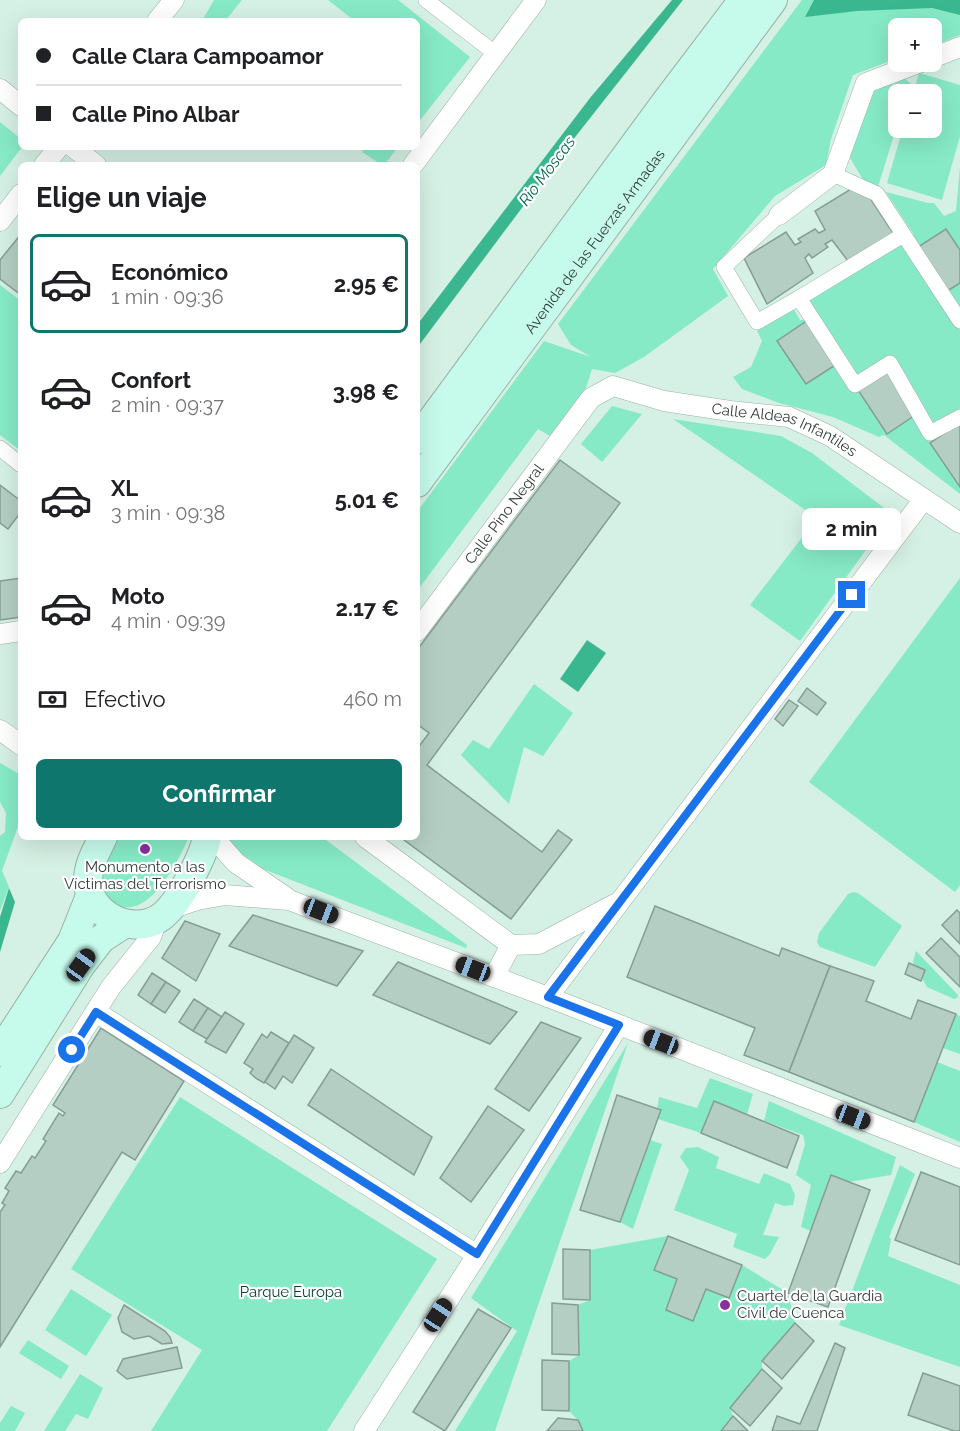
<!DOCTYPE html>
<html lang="es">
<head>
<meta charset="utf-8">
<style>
	:root { --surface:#fff; --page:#f6f6f6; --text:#202124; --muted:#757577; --line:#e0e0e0; --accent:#0f766e }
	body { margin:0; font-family:Raleway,sans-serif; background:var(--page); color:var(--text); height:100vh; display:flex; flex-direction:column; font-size:22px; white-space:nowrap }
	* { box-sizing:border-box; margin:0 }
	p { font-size:20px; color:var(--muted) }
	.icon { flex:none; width:33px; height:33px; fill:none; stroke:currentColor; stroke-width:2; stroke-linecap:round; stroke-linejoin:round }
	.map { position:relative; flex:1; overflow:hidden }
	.drawer { position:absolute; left:18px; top:162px; width:402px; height:678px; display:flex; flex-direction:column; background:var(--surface); border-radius:9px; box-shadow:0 6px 24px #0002 }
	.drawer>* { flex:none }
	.hud { position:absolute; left:18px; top:18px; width:402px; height:132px; border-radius:9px; box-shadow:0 6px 24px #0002; display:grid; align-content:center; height:132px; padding:0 18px; background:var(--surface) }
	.tools { position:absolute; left:888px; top:18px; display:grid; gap:12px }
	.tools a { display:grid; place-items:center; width:54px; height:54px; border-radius:9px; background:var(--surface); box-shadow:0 6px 24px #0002; font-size:30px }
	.end { position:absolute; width:27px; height:27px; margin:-14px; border:8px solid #1a73e8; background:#fff; box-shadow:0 0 0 3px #fff }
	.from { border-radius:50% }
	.bubble { position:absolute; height:42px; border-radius:9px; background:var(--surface); box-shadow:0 6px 24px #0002; font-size:20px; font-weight:700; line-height:42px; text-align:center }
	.car { position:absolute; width:18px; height:36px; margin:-18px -9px; border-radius:8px; box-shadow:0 0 4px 2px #0007; background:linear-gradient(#222 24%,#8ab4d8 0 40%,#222 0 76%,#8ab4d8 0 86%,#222 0) }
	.hud b { display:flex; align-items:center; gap:21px; height:57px; font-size:22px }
	.hud b+b { border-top:2px solid var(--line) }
	.hud i { width:15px; height:15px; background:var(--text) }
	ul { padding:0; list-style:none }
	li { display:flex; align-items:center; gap:18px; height:99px; margin:0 12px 9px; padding:0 6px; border:3px solid transparent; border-radius:9px }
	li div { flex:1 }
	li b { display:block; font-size:22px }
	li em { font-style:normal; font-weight:700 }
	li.on { border-color:var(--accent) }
	li>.icon { width:54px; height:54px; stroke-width:1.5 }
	h2 { padding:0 18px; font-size:27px; line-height:72px }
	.pay { display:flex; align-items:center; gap:15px; height:66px; padding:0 18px; font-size:22px }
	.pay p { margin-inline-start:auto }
	.button { display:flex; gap:12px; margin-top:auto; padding:12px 18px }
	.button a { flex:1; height:69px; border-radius:9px; background:var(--accent); color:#fff; font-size:24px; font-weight:700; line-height:69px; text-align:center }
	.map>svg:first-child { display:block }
	.green { fill:#86eac6; fill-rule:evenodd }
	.water { fill:#3bb790 }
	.building { fill:#b4cec3; stroke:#859e94; stroke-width:1.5 }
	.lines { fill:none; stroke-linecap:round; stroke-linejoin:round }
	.pedestrian-casing { stroke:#99b2a8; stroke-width:16 }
	.minor-casing { stroke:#99b2a8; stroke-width:21 }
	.secondary-casing { stroke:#99b2a8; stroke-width:30 }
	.pedestrian { stroke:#fff; stroke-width:15 }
	.minor { stroke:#fff; stroke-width:20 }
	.secondary { stroke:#c6faea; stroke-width:28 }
	.route { stroke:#1a73e8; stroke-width:8 }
	.poi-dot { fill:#87319f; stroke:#fff; stroke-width:2 }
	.labels { text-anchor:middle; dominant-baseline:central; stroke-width:4.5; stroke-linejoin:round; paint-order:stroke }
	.street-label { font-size:15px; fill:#323d38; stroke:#fff }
	.poi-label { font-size:15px; fill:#323d38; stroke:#fff }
	.park-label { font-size:15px; fill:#083e2f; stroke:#fff }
	.water-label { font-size:16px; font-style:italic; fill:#03674e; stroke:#fff }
</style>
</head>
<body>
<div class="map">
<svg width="960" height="1431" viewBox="0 0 960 1431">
	<rect width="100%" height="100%" fill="#d5f0e4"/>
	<g class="green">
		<path d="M214 0H242L225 21H202Z"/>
		<path d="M328 0H398L470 57 417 124V21H355Z"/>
		<path d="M802 0H960V35L932 46V28H898V58L853 75 831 139 826 165 775 196 713 269 728 296 644 357 615 373 592 369 586 388 550 436 538 429 417 591V512L544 341 591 357 571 345 558 324Z"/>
		<path d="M919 73 960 85V136L942 200 887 183 903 128H932V94H913Z"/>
		<path d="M903 77 911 84 907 94H898V122L877 190 865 183 846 151 875 86Z"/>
		<path d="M0 122 21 139 22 147 0 176Z"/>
		<path d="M365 147H398L384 165H382L362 152Z"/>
		<path d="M960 167V494L884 435 879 437 833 417 779 403 742 389 733 377 751 367 762 341 757 331 793 308 800 320H808L799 298 894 242 914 235 886 192 928 203H934L944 216 956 211ZM858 390 915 415 887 433Z"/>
		<path d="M0 285 21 301V451L0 435Z"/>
		<path d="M612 406 642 414 602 462 581 444Z"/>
		<path d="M673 419 781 436 812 453 892 514 800 641 750 605 817 518Z"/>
		<path d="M960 578V885L955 892 809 782Z"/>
		<path d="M534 684 573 713 543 756 524 747 509 804 461 755 473 740 489 749Z"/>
		<path d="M0 763 21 775V818L2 871 9 887 0 911V836L5 832 6 813 0 802Z"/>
		<path d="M112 837H189C179 859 151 917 120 906 114 904 109 899 104 896L97 867Z"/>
		<path d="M226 837H322L467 945 466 948 263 869 239 852Z"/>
		<path d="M853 892 858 893 902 926 875 967 820 947 817 942 819 933 848 894Z"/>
		<path d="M916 951 958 995V997L954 999 927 987 913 962Z"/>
		<path d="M956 1014 960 1016V1054L943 1048Z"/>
		<path d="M628 1043 495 1431H455L517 1331 471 1298Z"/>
		<path d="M937 1062 960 1071V1142L914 1122Z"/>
		<path d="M710 1078 753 1094 747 1114 714 1101 701 1133 658 1119 661 1111 657 1109 659 1097 697 1108Z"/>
		<path d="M180 1097 437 1259 327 1431H151L202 1350 71 1269Z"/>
		<path d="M769 1101 896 1157 891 1175 849 1182 831 1175 811 1231 801 1227 811 1185 796 1175 805 1144 803 1135 764 1121Z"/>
		<path d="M650 1140 662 1144 633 1229 620 1222Z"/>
		<path d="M698 1147 719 1157 716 1168 759 1184 764 1173 790 1184 795 1195 793 1205 784 1206 775 1203 763 1235 779 1237 770 1254 765 1259 733 1247 737 1234 674 1210 689 1170 680 1157 686 1148Z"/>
		<path d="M900 1165 915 1174 889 1237 891 1239 888 1256 960 1285V1367L839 1325Z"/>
		<path d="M668 1236 654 1270 677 1279 666 1310 693 1321 706 1289 729 1298 742 1265 788 1293 795 1323 762 1361V1369L730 1408 733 1416 721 1431H583L578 1420 569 1411V1361L579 1355 578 1305 590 1300V1250Z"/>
		<path d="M71 1289 112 1315 86 1356 45 1330Z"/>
		<path d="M28 1340 69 1366 61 1379 19 1353Z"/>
		<path d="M80 1374 103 1388 88 1419 76 1414 65 1431H44Z"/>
		<path d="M11 1406 25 1413 15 1431H0V1423Z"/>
	</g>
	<g class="water">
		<path d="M672 0H683L572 141 417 348V325L590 98Z"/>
		<path d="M814 0H960V15L932 8 857 11 805 17Z"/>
		<path d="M587 640 606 653 578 692 560 679Z"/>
		<path d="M9 888 15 902 0 952V917Z"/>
	</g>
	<g class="building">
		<path d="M851 189 868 195 893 233 848 261 832 240 825 244 828 247 812 258 809 254 805 258 813 273 767 304 744 258 786 232 795 245 801 242 798 239 815 229 819 233 825 230 815 211Z"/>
		<path d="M946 229 960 250V283L944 293 915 249Z"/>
		<path d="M21 234V295L0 279V260Z"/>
		<path d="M808 320 837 364 806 384 777 341Z"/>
		<path d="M889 369 918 413 887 434 858 390Z"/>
		<path d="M960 423V487L930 443Z"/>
		<path d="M560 460 620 503 427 765 542 852 558 830 572 840 511 919 400 837H417V749L429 733 417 724V650Z"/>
		<path d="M0 485 21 501V512L8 529 0 523Z"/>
		<path d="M21 578V617L0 620V581Z"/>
		<path d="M807 688 826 703 817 715 798 701Z"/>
		<path d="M789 700 798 706 783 726 775 719Z"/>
		<path d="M655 906 779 956 782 948 830 966 789 1072 744 1055 755 1028 627 977Z"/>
		<path d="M957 910 960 913V944L942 925Z"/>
		<path d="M253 915 312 934 363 951 337 986 229 946Z"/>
		<path d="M185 921 220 934 196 981 162 958Z"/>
		<path d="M941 938 960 957V987L926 953Z"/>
		<path d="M398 962 517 1012 490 1044 373 995Z"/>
		<path d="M909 963 925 970 921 981 905 974Z"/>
		<path d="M830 966 874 981 866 1001 911 1019 918 1000 956 1014 914 1122 789 1072Z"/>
		<path d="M152 973 166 982 151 1004 138 995Z"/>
		<path d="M166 982 180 991 165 1013 151 1004Z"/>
		<path d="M194 999 208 1008 193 1031 179 1022Z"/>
		<path d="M208 1008 222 1017 207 1039 193 1031Z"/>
		<path d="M225 1012 244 1024 226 1053 205 1042Z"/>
		<path d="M541 1022 581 1038 529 1111 495 1089Z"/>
		<path d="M101 1028 184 1081 135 1160 122 1152 0 1347V1212L5 1205 2 1203 9 1191 5 1188 16 1171 21 1173 32 1156 35 1158 46 1141 43 1139 59 1113 63 1116 65 1113 53 1105Z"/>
		<path d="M271 1032 289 1043 264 1083 257 1079 250 1073 253 1069 244 1063 262 1034 267 1038Z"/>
		<path d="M294 1035 314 1048 292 1083 283 1076 275 1089 265 1082Z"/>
		<path d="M331 1069 432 1137 414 1175 308 1105Z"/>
		<path d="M617 1095 661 1110 620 1222 580 1210Z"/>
		<path d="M714 1101 799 1136 787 1168 701 1133Z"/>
		<path d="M488 1106 524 1130 471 1202 440 1178Z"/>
		<path d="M921 1172 960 1187V1265L895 1240Z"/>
		<path d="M831 1175 870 1190 828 1307 788 1293Z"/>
		<path d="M668 1236 742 1265 729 1298 706 1289 693 1321 666 1310 677 1279 654 1270Z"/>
		<path d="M563 1249 590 1250V1300L563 1299Z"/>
		<path d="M552 1303 578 1305 579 1355 552 1354Z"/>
		<path d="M124 1305 165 1331 170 1337 172 1343 162 1344 149 1336 134 1339 122 1332 118 1318Z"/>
		<path d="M478 1309 511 1328 445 1431 413 1412Z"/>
		<path d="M795 1323 814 1341 782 1379 762 1361Z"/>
		<path d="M835 1343 845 1348 817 1431H772L777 1416 800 1424Z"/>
		<path d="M177 1347 182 1368 127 1379 117 1371 123 1359Z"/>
		<path d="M542 1360 569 1361V1411L542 1410Z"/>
		<path d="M762 1369 782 1388 750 1426 730 1408Z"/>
		<path d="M923 1373 960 1386V1431H954L908 1415Z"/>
		<path d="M733 1416 748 1431H721Z"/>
		<path d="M558 1418 578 1420 583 1431H547Z"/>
	</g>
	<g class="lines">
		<g class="pedestrian-casing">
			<g id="pedestrian">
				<path d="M426 0 496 54"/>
				<path d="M833 174 877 194 960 321"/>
				<path d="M779 215 724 267 757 322 799 298 855 385 890 363 930 433 960 417"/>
				<path d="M799 298 903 235"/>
				<path d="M0 448 21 465"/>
			</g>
		</g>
		<g class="minor-casing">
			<g id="minor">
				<path d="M157 21 174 0"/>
				<path d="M932 58 960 47"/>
				<path d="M0 89 21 106"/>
				<path d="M73 147 96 165"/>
				<path d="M44 165 59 147"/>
				<path d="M413 165 536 0"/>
				<path d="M779 215 833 174 866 83 921 62"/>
				<path d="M0 221 21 194"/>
				<path id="s1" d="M417 631 591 398 613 386 664 401 730 411 789 417 830 436 960 523"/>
				<path d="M0 634 21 631"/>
				<path d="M0 730 21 745"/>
				<path d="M213 837 236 863 287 898"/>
				<path d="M365 837 511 945"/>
				<path d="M170 909 197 900 225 895 289 900 548 997 960 1158"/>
				<path d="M511 945 539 944 615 904"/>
				<path d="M494 977 511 945"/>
				<path d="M548 997 924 499"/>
				<path d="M96 1012 477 1255"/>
				<path d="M0 1163 111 987 151 937 157 920"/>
				<path d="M364 1431 477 1255 619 1025"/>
			</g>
		</g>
		<g class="secondary-casing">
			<g id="secondary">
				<path d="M417 440 665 103 743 0"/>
				<path id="s2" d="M417 483 773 0"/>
				<path d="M103 837C97 850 88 864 88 880 87 914 130 935 158 919 177 908 203 858 207 837"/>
				<path d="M0 1052 72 941 90 896"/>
				<path d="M0 1094 81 965 101 939 124 924"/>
			</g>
		</g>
		<use href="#pedestrian" class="pedestrian"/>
		<use href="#minor" class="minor"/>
		<use href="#secondary" class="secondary"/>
	</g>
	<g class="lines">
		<path class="route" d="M72 1050 96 1012 477 1254 619 1025 548 997 852 595"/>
	</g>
	<g class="poi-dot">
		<circle cx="145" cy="849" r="6"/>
		<circle cx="725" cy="1305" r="6"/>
	</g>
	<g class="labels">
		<g class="street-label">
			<text stroke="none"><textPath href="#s2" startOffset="300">Avenida de las Fuerzas Armadas</textPath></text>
			<text stroke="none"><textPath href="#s1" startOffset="494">Calle Aldeas Infantiles</textPath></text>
			<text stroke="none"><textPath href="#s1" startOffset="146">Calle Pino Negral</textPath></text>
		</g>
		<g class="poi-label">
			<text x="145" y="867">Monumento a las<tspan x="145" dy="17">Víctimas del Terrorismo</tspan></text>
			<text x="737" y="1296" text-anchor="start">Cuartel de la Guardia<tspan x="737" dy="17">Civil de Cuenca</tspan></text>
		</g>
		<g class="park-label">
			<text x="291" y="1292">Parque Europa</text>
		</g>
		<g class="water-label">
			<text transform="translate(547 171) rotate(-53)">Rio Moscas</text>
		</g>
	</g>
</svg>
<div class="tools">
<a>+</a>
<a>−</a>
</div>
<i class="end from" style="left:72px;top:1050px"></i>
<i class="end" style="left:852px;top:595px"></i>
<div class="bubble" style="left:802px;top:508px;width:99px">2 min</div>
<i class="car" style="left:321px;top:911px;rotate:111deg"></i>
<i class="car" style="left:81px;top:965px;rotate:36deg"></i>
<i class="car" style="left:473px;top:969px;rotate:291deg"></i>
<i class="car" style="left:661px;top:1042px;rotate:291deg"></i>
<i class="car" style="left:853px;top:1117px;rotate:111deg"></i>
<i class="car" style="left:438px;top:1315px;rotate:33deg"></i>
<div class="hud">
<b><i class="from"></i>Calle Clara Campoamor</b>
<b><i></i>Calle Pino Albar</b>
</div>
<section class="drawer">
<h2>Elige un viaje</h2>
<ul>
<li class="on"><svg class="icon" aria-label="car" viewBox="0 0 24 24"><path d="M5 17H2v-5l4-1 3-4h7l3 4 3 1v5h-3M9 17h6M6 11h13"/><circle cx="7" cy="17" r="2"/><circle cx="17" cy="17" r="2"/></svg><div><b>Económico</b><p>1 min · 09:36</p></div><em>2.95 €</em></li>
<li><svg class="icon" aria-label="car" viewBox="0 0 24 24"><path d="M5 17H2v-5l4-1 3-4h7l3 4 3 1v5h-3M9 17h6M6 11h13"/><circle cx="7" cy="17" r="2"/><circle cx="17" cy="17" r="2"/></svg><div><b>Confort</b><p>2 min · 09:37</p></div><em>3.98 €</em></li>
<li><svg class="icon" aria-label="car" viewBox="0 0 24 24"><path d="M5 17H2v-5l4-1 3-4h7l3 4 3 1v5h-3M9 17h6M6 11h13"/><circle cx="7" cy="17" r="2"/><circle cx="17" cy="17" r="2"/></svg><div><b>XL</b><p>3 min · 09:38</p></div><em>5.01 €</em></li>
<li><svg class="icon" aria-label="car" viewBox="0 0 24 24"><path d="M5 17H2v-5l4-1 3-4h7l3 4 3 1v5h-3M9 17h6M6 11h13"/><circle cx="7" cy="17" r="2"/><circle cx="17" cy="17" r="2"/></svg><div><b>Moto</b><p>4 min · 09:39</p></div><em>2.17 €</em></li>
</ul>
<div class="pay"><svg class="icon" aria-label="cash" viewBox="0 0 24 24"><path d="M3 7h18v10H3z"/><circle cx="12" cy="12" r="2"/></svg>Efectivo<p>460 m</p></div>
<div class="button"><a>Confirmar</a></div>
</section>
</div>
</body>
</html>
